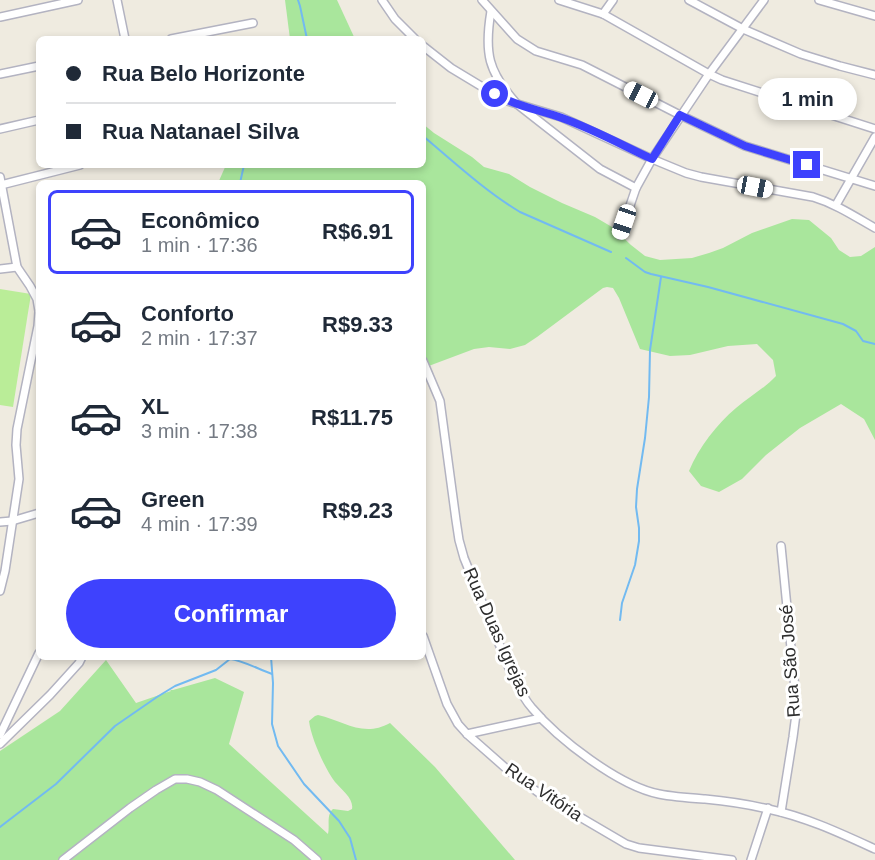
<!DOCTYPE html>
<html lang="pt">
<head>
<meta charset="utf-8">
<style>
	:root { --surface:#fff; --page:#f2f2f3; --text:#1f2937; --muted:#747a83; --line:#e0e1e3; --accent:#3e42fd }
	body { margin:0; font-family:Arial,sans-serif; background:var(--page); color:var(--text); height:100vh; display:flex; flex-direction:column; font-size:22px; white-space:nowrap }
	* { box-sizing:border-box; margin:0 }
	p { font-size:20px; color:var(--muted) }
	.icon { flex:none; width:33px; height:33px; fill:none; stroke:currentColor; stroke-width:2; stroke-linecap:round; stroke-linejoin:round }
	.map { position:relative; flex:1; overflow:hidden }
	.drawer { position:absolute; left:36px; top:180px; width:390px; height:480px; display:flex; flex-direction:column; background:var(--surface); border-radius:9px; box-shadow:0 3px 9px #0003 }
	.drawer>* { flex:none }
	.top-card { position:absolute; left:36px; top:36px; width:390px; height:132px; border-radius:9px; box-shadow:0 3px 9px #0003; display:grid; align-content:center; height:132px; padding:0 30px; background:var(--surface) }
	.end { position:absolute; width:27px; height:27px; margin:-14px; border:8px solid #3e42fd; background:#fff; box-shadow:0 0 0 3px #fff }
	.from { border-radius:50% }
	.bubble { position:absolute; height:42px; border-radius:21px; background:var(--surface); box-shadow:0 3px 9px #0003; font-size:20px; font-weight:700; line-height:42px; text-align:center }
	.car { position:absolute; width:18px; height:36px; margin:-18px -9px; border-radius:8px; box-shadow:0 0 4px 2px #0007; background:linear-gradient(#fff 24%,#345 0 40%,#fff 0 76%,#345 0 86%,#fff 0) }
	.top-card b { display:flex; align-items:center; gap:21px; height:57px; font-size:22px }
	.top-card b+b { border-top:2px solid var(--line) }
	.top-card i { width:15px; height:15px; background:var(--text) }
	ul { padding:10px 0 0; list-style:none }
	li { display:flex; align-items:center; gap:18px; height:84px; margin:0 12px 9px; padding:0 18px; border:3px solid transparent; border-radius:9px }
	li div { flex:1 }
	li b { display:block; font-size:22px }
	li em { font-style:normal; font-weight:700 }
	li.current { border-color:var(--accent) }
	li>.icon { width:54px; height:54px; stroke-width:1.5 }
	.action { display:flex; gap:12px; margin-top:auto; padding:12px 30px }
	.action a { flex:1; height:69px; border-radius:36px; background:var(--accent); color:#fff; font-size:24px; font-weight:700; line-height:69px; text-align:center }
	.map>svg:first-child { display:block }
	.green { fill:#a9e69c }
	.pitch { fill:#baed98 }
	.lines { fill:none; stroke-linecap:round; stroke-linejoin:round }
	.stream { stroke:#72baf1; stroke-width:2 }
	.minor-casing { stroke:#b3b3c1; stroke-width:10 }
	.minor { stroke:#fff; stroke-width:7 }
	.route { stroke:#3e42fd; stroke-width:8 }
	.labels { text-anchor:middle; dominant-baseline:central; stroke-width:6; stroke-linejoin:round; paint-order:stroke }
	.street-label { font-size:18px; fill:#2d2d2d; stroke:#fff }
</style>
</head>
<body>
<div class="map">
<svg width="875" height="860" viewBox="0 0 875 860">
	<rect width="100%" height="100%" fill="#efebe0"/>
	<g class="green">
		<path d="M285 0H337L355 39H290Z"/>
		<path d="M423 124 434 133 472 157 484 167 509 174 530 187 562 203 595 217 612 227 631 245 645 256 660 260 692 258 709 253 723 248 752 233 792 219 809 220 831 238 839 250 850 257 861 256 875 247V440L864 419 841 404 800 428 766 455 742 479 719 492 701 486 689 471C699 447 717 424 736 408 750 396 765 388 776 376L773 360 757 344 728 346 690 355 670 356 640 349 619 298 613 288 607 287 603 288 537 337 525 345 510 349 489 347 474 349 426 367 423 365V183H218L226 165H423Z"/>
		<path d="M106 660 136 703 171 691 170 690H173L215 678 244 692 229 744 328 834C330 826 326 815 333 809L348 811 352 809C354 799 342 790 335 782 325 769 311 738 309 721L315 716 318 715C344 721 363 738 390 723L435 767 515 860H0V751L60 711Z"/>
	</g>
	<path class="pitch" d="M0 289 31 294 13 407 0 405Z"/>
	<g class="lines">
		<g class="stream">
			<path d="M298 0 300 6 307 39"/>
			<path d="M423 136C454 162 485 191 520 212L611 252"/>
			<path d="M240 183 244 165"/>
			<path d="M626 258 645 272 651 274 708 287 843 324 856 331 863 341 875 344"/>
			<path d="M620 620 622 603 635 565 639 541V528L636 507 637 489 645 438 649 397 650 350 661 277"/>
			<path d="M271 657 273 683 272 724 278 746 304 784 339 821 350 838 356 860"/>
			<path d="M0 827 56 784 115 726 157 697 175 686 216 670 230 659C242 660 260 670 272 674"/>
		</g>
		<g class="minor-casing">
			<g id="minor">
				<path d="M117 0 125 39"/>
				<path d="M382 0 395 19 415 39"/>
				<path d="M482 0 517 39 536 51 582 65 680 115 745 146 875 186"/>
				<path d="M559 0 603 14 709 74 722 80 875 129"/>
				<path d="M689 0 743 29 801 54 840 66 875 75"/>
				<path d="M819 0 875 16"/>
				<path d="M491 11C484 53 488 72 517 104L600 169 636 188"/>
				<path d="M603 14 613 0"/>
				<path d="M0 17 78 0"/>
				<path d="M171 39 253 23"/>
				<path d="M423 46 451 68 504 100 561 117 652 159 686 173 701 177 813 197C836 204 854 216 875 228"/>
				<path d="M0 74 39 66"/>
				<path d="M0 129 39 120"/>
				<path d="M0 177 17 267 30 286 37 299 39 311"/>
				<path d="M1 185 80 165"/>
				<path d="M836 205 875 137"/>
				<path d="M620 235 636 188 652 159 709 74 764 0"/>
				<path d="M0 269 17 267"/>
				<path d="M423 361 440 401 456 520 459 540 464 558 511 673C517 685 523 698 532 708 558 739 619 786 659 794 674 797 690 798 705 799 726 801 747 804 768 809 806 817 840 833 875 849"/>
				<path d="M0 522 12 521 39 513"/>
				<path d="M0 591 5 571 19 479 16 445 17 429 38 326 39 312"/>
				<path d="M423 636 447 704 458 724 467 734 509 771 539 793 626 844 639 848 732 860"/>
				<path d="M467 734 541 718"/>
				<path d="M0 735 39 653"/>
				<path d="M0 744 50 695 79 663 82 657"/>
				<path d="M781 812 793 737 796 714 795 689 781 546"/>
				<path d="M63 860 130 808 156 790 175 779H187L200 782 217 790 294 840 317 860"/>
				<path d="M751 860 768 808"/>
			</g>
		</g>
		<use href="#minor" class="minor"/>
	</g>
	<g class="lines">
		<path class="route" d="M495 94C515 106 540 110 562 118 593 129 622 145 652 159L680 115 745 146 807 165"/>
	</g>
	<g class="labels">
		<g class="street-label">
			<text transform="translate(497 632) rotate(66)">Rua Duas Igrejas</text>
			<text transform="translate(790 661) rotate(-94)">Rua São José</text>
			<text transform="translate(544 792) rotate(34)">Rua Vitória</text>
		</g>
	</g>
</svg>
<i class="end from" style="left:495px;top:94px"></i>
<i class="end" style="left:807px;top:165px"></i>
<div class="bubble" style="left:758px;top:78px;width:99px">1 min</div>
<i class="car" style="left:641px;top:95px;rotate:297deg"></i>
<i class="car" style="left:755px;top:187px;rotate:101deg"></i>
<i class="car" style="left:624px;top:222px;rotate:199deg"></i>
<div class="top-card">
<b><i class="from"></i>Rua Belo Horizonte</b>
<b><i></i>Rua Natanael Silva</b>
</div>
<section class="drawer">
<ul>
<li class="current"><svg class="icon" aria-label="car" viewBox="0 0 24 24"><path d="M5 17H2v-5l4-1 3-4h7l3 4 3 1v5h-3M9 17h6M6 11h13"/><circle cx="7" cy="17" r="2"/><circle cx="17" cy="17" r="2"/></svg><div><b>Econômico</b><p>1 min · 17:36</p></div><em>R$6.91</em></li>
<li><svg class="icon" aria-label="car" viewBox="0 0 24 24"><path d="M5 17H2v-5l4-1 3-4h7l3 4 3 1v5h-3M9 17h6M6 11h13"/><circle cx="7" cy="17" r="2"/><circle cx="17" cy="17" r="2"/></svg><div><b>Conforto</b><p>2 min · 17:37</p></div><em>R$9.33</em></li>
<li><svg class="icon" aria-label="car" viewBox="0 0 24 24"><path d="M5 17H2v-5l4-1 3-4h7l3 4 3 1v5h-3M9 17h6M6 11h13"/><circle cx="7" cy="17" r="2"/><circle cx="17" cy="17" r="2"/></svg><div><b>XL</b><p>3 min · 17:38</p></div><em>R$11.75</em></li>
<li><svg class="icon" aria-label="car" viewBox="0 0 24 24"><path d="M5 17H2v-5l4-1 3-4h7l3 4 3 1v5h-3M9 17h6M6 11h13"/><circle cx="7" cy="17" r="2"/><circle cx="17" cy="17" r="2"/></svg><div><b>Green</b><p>4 min · 17:39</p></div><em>R$9.23</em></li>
</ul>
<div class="action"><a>Confirmar</a></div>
</section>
</div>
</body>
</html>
